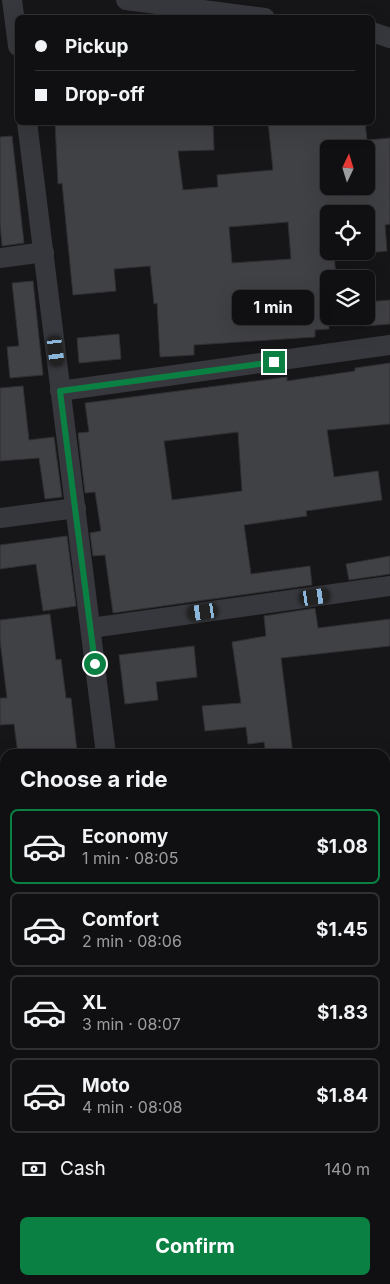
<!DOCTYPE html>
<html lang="en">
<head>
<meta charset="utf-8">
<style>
	:root { --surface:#101012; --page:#19191b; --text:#f1f3f6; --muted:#9c9d9f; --line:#303032; --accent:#0b8043 }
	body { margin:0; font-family:Inter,sans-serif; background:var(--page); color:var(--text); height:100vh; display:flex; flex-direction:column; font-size:19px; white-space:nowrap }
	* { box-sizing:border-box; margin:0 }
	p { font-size:16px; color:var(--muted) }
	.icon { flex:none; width:28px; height:28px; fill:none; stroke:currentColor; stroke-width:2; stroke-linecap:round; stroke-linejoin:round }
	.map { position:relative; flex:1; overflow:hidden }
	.sheet { position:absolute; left:0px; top:749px; width:390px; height:536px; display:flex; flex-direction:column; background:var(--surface); border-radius:15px 15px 0 0; box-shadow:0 5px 20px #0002,0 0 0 1px var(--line) }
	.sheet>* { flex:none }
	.top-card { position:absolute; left:15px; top:15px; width:360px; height:110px; border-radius:8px; box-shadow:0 5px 20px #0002,0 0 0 1px var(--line); display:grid; align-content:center; height:110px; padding:0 20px; background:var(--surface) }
	.needle { width:32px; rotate:4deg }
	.fabs { position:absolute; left:320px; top:140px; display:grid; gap:10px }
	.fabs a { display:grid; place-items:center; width:55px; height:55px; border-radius:8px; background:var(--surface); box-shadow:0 5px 20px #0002,0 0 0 1px var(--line); font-size:25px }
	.end { position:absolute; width:22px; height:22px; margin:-11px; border:6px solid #0b8043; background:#fff; box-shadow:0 0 0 2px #fff }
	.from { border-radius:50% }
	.bubble { position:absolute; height:35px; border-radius:8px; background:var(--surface); box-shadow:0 5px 20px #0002,0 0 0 1px var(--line); font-size:16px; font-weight:700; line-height:35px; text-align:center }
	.car { position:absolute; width:15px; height:30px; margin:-15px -8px; border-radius:6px; box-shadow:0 0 4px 1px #0007; background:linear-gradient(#222 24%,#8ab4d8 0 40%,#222 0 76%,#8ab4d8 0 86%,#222 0) }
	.top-card b { display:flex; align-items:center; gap:18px; height:48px; font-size:19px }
	.top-card b+b { border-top:1px solid var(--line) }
	.top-card i { width:12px; height:12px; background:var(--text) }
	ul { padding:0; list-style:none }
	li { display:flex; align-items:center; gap:15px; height:75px; margin:0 10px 8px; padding:0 10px; border:2px solid var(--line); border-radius:8px }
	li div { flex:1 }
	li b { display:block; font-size:19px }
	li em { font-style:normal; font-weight:700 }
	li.current { border-color:var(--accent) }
	li>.icon { width:45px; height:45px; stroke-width:1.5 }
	h2 { padding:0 20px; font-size:22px; line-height:60px }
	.pay { display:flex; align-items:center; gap:12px; height:55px; padding:0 20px; font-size:19px }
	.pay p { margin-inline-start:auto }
	.cta { display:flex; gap:10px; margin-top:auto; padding:10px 20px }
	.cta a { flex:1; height:58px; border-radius:8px; background:var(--accent); color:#fff; font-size:20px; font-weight:700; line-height:58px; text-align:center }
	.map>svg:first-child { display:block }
	.building { fill:#404145; stroke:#303034; fill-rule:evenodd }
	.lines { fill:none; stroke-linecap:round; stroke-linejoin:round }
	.minor { stroke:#37383d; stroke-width:20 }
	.route { stroke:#0b8043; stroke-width:6 }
</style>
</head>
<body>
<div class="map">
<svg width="390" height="1284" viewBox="0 0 390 1284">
	<rect width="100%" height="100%" fill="#161618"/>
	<g class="building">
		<path d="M55 122H213L214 150 178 151 183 190 218 187 217 175 273 170 268 122H365L367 140 390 138V224L385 225 387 251 366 253V214H329V251H334L336 279H329V329L315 330V337L194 345V355L160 357 157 303 154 304 150 266 114 269 116 291 73 295 62 183 58 184ZM329 149H366V186H329ZM288 222 291 259 232 263 229 227Z"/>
		<path d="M12 136 24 243 2 246 0 223V137Z"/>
		<path d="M33 281 43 375 10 378 7 347 19 346 12 283Z"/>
		<path d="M390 300V324L366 326V302Z"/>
		<path d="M119 334 121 359 79 363 77 338Z"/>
		<path d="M390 363V424L327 430 334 477 378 471 382 500 306 511 307 516 244 525 251 574 310 566 312 585 113 613 105 555 93 556 90 533 101 531 95 492 85 493 78 433 89 432 85 403 287 377V381L355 371V368ZM238 432 242 491 172 500 164 441Z"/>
		<path d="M23 386 29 440 54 437 62 497 45 499 39 458 0 461V388Z"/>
		<path d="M67 536 76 606 43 611 36 564 0 569V545Z"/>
		<path d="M390 556V574L349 580 346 564Z"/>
		<path d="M315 608 318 628 390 619V646L281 658 293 754H266L264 742 248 744 246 727 205 731 202 706 241 703 232 642 266 636 264 616Z"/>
		<path d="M50 614 56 660 61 659 66 698H71L77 751 52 754H18L14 724 0 725V698H7L0 640V620Z"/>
		<path d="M194 646 197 677 156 682 158 700 125 704 119 655Z"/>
	</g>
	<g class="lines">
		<g class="minor">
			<path d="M12 0 18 46"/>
			<path d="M126 0 265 18"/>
			<path d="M372 32 390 38"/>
			<path d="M27 122 106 754"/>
			<path d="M0 258 44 252"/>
			<path d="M60 391 390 345"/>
			<path d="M0 518 76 508"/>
			<path d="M91 628 390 586"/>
			<path d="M385 835 390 834"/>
			<path d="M0 887 5 886"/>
			<path d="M385 1086 390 1085"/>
			<path d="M0 1147 5 1198"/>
			<path d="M13 1280V1284"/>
		</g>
	</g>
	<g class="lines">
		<path class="route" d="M95 664 60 391 274 362"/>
	</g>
</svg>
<div class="fabs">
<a><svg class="needle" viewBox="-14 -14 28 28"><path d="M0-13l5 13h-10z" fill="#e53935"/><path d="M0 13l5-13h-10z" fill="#9c9d9f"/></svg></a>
<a><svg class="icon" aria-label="locate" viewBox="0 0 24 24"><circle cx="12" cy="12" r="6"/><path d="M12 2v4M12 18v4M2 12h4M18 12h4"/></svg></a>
<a><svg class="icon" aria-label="layers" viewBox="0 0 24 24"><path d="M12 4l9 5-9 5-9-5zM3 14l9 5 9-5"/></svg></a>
</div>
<i class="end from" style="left:95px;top:664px"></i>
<i class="end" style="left:274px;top:362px"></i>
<div class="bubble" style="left:232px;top:290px;width:82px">1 min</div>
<i class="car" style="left:56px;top:351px;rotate:173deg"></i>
<i class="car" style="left:315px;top:597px;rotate:82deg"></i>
<i class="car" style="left:203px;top:612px;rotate:262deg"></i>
<div class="top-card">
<b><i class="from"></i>Pickup</b>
<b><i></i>Drop-off</b>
</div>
<section class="sheet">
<h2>Choose a ride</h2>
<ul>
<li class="current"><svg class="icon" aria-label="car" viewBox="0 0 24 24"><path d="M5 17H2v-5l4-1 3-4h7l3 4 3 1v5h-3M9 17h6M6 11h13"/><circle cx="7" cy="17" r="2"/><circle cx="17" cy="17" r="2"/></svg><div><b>Economy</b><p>1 min · 08:05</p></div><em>$1.08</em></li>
<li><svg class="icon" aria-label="car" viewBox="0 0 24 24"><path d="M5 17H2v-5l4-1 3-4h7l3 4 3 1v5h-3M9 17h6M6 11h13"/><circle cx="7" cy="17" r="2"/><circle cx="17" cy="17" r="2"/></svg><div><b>Comfort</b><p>2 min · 08:06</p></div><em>$1.45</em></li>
<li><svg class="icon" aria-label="car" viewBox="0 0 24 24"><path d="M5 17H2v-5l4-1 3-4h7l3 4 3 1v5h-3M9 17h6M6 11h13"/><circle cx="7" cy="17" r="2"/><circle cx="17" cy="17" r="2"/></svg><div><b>XL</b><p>3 min · 08:07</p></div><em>$1.83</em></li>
<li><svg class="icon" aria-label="car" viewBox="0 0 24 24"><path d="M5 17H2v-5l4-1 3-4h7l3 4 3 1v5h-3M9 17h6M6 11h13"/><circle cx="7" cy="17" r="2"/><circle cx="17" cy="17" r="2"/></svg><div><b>Moto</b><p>4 min · 08:08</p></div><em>$1.84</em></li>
</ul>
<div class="pay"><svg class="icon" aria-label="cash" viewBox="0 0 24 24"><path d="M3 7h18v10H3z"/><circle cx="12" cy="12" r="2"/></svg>Cash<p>140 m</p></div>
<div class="cta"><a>Confirm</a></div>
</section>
</div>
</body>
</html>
